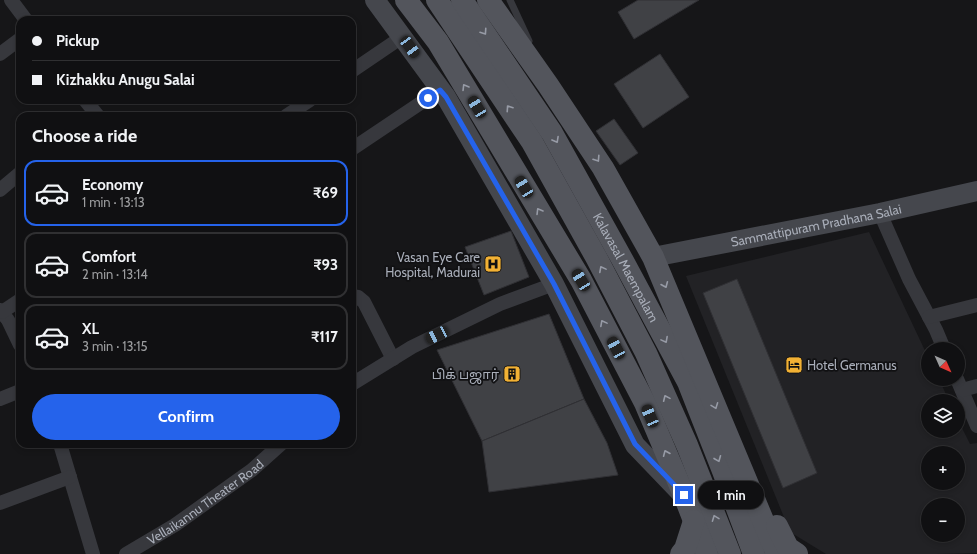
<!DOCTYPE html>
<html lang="en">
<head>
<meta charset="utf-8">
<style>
	:root { --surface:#101012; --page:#19191b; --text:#f1f3f6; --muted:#9c9d9f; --line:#303032; --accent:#2563eb }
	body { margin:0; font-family:Cabin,"Noto Sans Tamil",sans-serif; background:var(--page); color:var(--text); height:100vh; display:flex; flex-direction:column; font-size:15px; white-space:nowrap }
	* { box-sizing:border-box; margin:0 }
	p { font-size:13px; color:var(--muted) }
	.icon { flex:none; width:22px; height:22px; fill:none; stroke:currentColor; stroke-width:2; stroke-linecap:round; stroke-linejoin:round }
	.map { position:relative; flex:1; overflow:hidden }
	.sheet { position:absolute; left:16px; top:112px; width:340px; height:336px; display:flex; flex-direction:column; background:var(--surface); border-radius:12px; box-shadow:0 2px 6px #0003,0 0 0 1px var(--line) }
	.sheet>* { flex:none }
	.hud { position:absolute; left:16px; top:16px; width:340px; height:88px; border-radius:12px; box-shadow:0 2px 6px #0003,0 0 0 1px var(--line); display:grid; align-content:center; height:88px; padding:0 16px; background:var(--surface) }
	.needle { width:26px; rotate:135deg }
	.controls { position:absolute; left:921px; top:342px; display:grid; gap:8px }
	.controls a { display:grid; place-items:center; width:44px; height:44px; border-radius:50%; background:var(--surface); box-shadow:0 2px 6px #0003,0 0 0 1px var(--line); font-size:20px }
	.end { position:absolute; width:18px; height:18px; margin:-9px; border:5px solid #2563eb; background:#fff; box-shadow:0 0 0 2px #fff }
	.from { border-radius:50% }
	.bubble { position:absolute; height:28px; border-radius:14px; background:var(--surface); box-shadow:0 2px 6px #0003,0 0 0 1px var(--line); font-size:13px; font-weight:700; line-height:28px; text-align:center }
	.car { position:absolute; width:12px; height:24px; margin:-12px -6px; border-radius:5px; box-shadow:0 0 3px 1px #0007; background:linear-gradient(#222 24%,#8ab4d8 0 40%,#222 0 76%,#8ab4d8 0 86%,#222 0) }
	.hud b { display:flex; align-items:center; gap:14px; height:38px; font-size:15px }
	.hud b+b { border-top:1px solid var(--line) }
	.hud i { width:10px; height:10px; background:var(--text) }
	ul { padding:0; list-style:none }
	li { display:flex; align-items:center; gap:12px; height:66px; margin:0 8px 6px; padding:0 8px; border:2px solid var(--line); border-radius:12px }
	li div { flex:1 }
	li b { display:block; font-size:15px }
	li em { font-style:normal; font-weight:700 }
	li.selected { border-color:var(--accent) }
	li>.icon { width:36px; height:36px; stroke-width:1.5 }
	h2 { padding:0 16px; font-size:18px; line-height:48px }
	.cta { display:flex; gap:8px; margin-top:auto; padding:8px 16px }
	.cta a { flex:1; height:46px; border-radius:24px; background:var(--accent); color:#fff; font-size:16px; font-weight:700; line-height:46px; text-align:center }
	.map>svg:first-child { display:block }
	.built { fill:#222225; fill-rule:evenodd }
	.building { fill:#404145; stroke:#303034 }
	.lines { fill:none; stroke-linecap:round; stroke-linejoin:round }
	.lane { stroke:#37383d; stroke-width:7 }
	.street { stroke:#37383d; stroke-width:14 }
	.secondary { stroke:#45474d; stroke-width:20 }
	.primary { stroke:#53555c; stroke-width:22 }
	.oneway { stroke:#979ba6 }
	.route { stroke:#2563eb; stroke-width:5 }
	.labels { text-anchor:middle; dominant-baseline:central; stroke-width:3.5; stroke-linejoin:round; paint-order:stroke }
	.street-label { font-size:13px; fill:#a8adb8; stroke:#111113 }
	.poi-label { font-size:13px; fill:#a8adb8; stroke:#111113; text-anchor:end }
</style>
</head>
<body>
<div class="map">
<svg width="977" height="554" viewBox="0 0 977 554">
	<rect width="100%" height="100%" fill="#161618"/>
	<path class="built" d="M869 232 928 357V379H939L949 401H928V431H958V420L970 444 977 443V553L937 554H826L790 532 686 276ZM928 453H958V483H928ZM928 505H958V535H928Z"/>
	<g class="building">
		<path d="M638 0H699L634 39 618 12Z"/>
		<path d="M660 54 689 97 643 128 614 84Z"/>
		<path d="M614 119 638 153 620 165 596 131Z"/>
		<path d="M511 231 529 277 484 295 465 247Z"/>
		<path d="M737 279 817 473 783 488 703 293Z"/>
		<path d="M549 314 584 399 482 441 437 350Z"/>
		<path d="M584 399 607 443 618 475 489 492 482 441Z"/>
	</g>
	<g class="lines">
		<path class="lane" d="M510 0 529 41"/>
		<g class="street">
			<path d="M11 0 26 20"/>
			<path d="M0 54 20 39"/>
			<path d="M352 71 402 37"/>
			<path d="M85 100 98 116"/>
			<path d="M286 116 310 100"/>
			<path d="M352 149 440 90"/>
			<path d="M0 190 20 173"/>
			<path d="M880 213 909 279 936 330 944 349"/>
			<path d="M352 296 358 297 364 302 393 359"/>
			<path d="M0 310 8 320 20 345"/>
			<path d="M2 312 20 300"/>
			<path d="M929 317 977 305"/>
			<path d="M957 379 977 426"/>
			<path d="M352 384 412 347 500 304 554 284"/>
			<path d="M962 390 977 386"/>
			<path d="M0 399 20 391"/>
			<path d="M60 444 93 554"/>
			<path d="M0 503 70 477"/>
			<path id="s1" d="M126 554 175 525 252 470 281 444"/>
		</g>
		<g class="secondary">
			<path d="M375 0 446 97 554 284 635 445 682 494"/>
			<path id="s2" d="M653 257 880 213 977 191"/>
		</g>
		<g class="primary">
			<path d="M406 0 438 42 581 280 645 403 684 495 707 554"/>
			<path d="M437 0 532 142 596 257 646 353 687 445 730 554"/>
			<path id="s3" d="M462 0 552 133 622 259 688 382 723 471 754 554"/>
			<path d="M488 0 548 85 603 168 653 257 777 554"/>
			<path d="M777 526 788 548 797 554"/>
			<path d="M681 554 685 549 694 521"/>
		</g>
	</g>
	<defs><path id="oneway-chevron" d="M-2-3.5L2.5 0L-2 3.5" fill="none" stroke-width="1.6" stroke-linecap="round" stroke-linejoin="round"/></defs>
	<g class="oneway">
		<use href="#oneway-chevron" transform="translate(484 32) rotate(56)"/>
		<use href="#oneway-chevron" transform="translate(465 87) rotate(-121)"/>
		<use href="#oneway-chevron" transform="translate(509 108) rotate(-124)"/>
		<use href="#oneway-chevron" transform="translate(556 140) rotate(61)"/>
		<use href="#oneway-chevron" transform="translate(597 159) rotate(57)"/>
		<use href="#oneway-chevron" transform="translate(539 211) rotate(-121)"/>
		<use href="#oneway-chevron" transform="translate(602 269) rotate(-118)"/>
		<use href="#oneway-chevron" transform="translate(665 285) rotate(67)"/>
		<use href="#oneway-chevron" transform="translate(603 323) rotate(-118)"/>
		<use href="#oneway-chevron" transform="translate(665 340) rotate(62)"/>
		<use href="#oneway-chevron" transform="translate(666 398) rotate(-114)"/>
		<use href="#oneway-chevron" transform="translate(715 406) rotate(69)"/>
		<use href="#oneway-chevron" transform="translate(666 453) rotate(-113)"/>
		<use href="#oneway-chevron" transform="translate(718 459) rotate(68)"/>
		<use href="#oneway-chevron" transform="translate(715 518) rotate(-111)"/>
	</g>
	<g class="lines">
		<path class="route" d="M428 98 440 90 446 97 554 284 635 444 684 495"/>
	</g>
	<defs>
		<g id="hospital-square" transform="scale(0.9)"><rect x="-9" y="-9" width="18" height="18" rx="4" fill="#f2b134" stroke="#111113"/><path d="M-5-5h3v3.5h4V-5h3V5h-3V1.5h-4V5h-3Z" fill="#111"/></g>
		<g id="hotel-square" transform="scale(0.9)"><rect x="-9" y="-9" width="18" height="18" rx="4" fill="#f2b134" stroke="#111113"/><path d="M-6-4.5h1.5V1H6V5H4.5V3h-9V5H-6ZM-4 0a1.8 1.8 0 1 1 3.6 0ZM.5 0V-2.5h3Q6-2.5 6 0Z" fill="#111"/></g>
		<g id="building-square" transform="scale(0.9)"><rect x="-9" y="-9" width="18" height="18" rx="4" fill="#f2b134" stroke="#111113"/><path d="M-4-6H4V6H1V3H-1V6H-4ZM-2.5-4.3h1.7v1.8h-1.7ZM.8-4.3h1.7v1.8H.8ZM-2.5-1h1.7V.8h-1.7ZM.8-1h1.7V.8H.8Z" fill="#111"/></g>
	</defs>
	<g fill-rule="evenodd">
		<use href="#hospital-square" x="493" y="264"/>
		<use href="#hotel-square" x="794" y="365"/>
		<use href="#building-square" x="512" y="374"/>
	</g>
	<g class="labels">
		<g class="street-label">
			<text stroke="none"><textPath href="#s2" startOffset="166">Sammattipuram Pradhana Salai</textPath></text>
			<text stroke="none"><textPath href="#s3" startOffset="314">Kalavasal Maempalam</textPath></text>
			<text stroke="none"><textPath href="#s1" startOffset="95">Vellaikannu Theater Road</textPath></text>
		</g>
		<g class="poi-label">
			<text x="480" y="257">Vasan Eye Care<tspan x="480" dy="15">Hospital, Madurai</tspan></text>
			<text x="807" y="365" text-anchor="start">Hotel Germanus</text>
			<text x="499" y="374">பிக் பஜார்</text>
		</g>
	</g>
</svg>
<div class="controls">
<a><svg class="needle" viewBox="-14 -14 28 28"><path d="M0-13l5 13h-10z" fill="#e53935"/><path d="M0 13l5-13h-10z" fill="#9c9d9f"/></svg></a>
<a><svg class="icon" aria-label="layers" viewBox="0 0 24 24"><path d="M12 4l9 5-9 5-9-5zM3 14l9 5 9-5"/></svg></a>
<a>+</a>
<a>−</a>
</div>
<i class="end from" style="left:428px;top:98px"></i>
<i class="end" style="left:684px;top:495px"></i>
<div class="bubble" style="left:698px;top:481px;width:66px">1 min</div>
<i class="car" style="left:410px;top:47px;rotate:144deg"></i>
<i class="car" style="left:477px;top:107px;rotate:329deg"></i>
<i class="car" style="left:524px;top:187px;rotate:329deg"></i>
<i class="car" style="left:581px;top:280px;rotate:329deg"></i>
<i class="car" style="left:437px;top:335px;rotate:244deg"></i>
<i class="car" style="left:616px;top:348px;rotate:332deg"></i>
<i class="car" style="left:650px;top:416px;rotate:337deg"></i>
<div class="hud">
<b><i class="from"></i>Pickup</b>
<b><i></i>Kizhakku Anugu Salai</b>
</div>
<section class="sheet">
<h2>Choose a ride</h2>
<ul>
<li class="selected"><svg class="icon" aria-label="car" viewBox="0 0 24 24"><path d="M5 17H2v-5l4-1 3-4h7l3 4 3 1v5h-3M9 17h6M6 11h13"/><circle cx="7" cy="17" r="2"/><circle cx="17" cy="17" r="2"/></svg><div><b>Economy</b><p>1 min · 13:13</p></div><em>₹69</em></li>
<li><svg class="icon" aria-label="car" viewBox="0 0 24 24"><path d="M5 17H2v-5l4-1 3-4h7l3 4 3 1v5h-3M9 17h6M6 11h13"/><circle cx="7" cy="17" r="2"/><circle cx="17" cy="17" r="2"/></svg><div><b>Comfort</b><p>2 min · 13:14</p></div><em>₹93</em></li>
<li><svg class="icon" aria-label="car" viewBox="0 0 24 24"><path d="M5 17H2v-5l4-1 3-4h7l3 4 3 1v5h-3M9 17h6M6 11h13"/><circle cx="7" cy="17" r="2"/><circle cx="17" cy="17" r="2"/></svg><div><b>XL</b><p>3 min · 13:15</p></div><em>₹117</em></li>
</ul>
<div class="cta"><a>Confirm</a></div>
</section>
</div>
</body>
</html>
